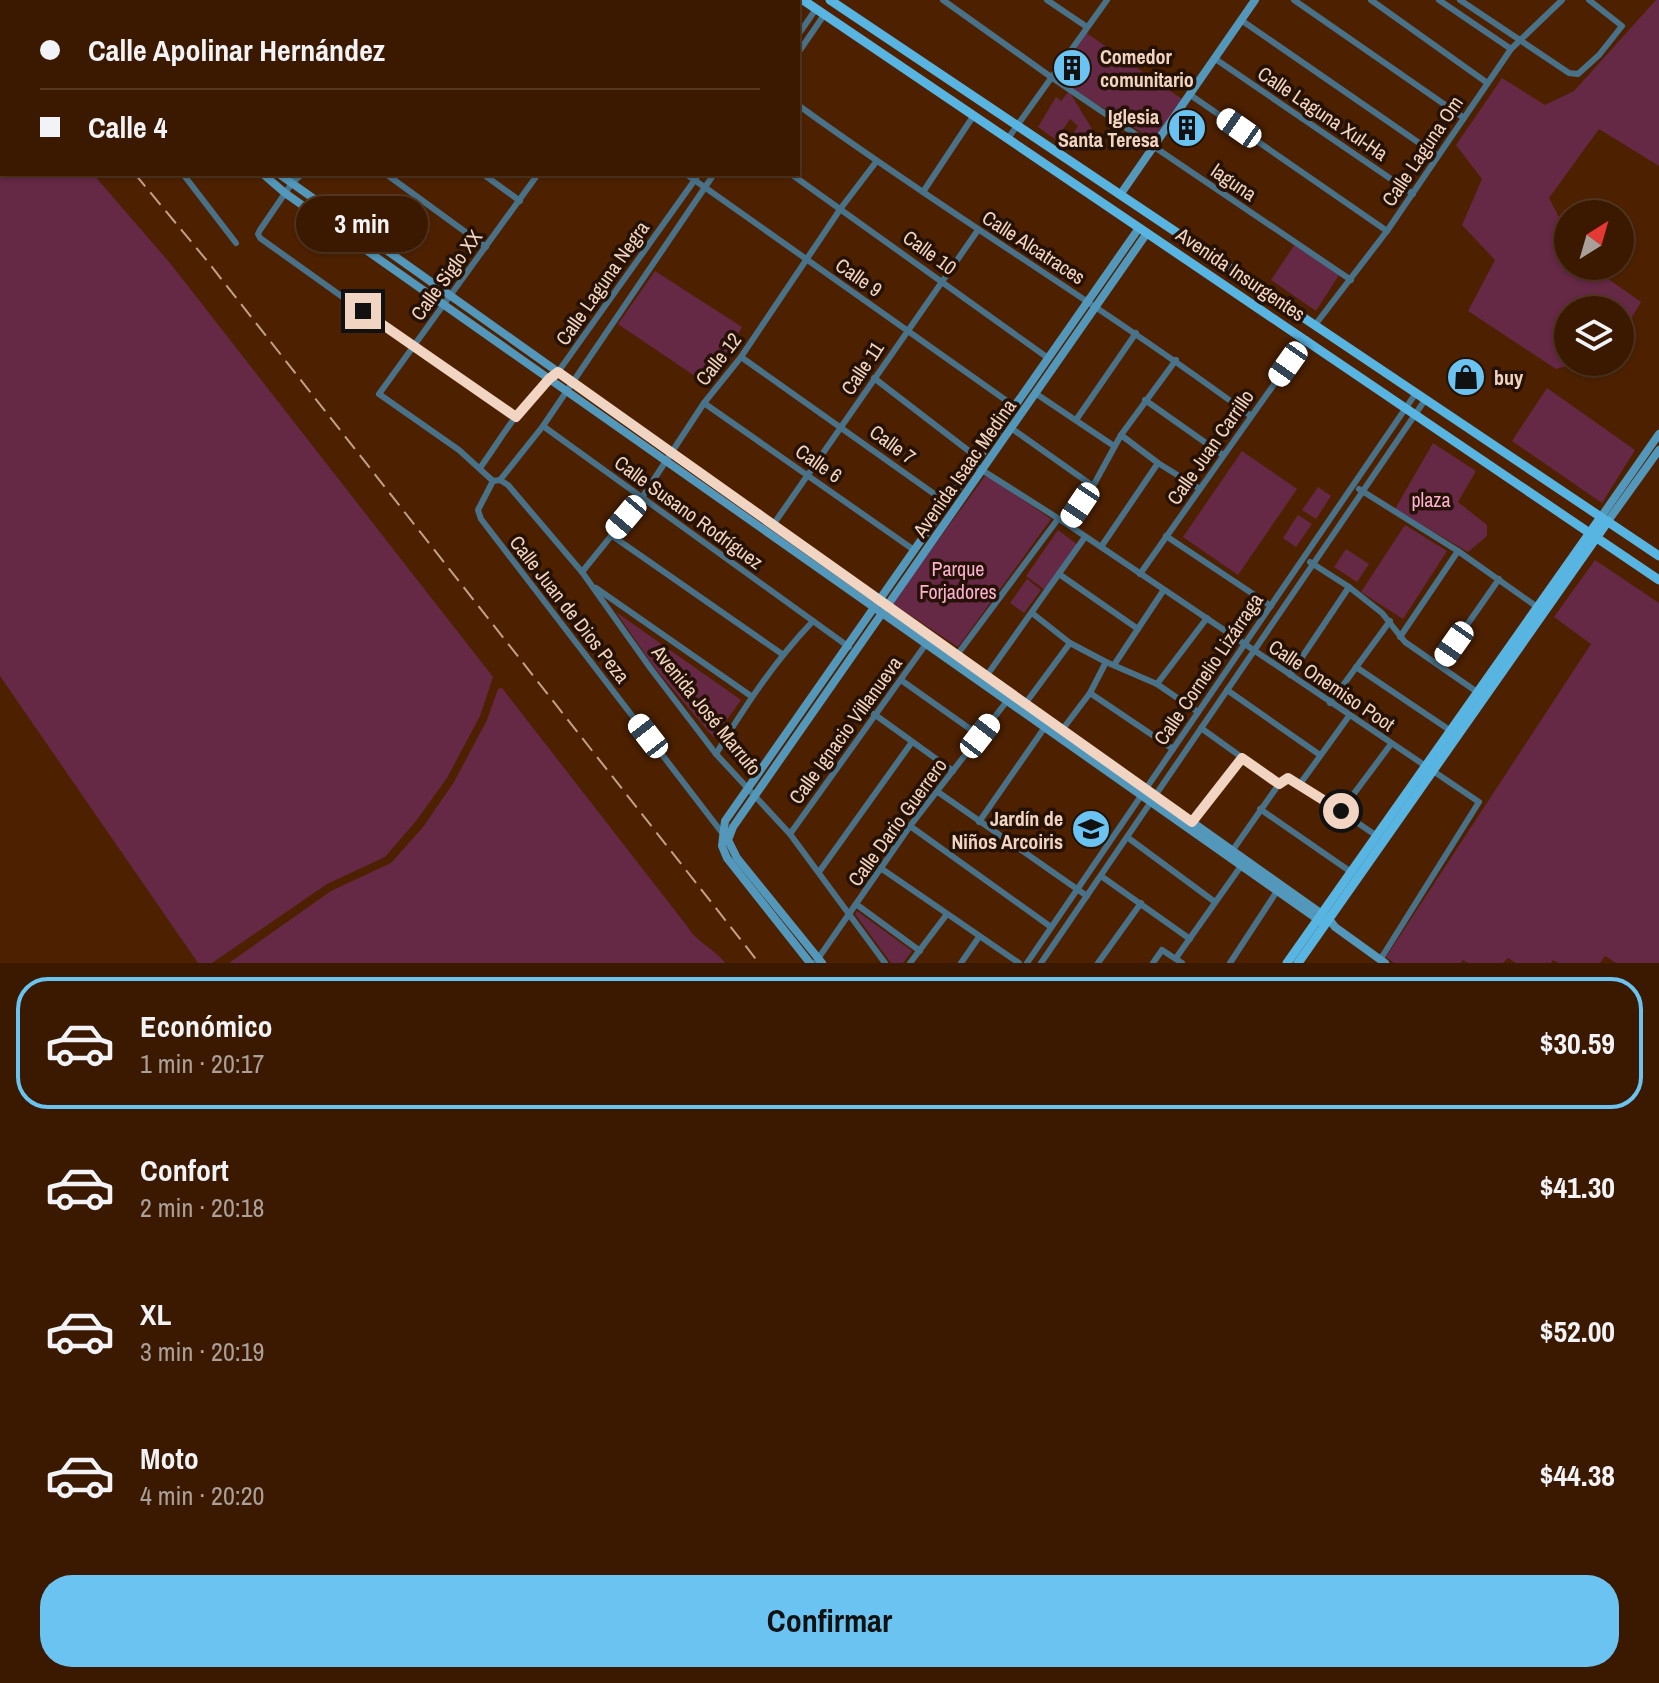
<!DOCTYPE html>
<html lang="es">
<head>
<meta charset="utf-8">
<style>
	:root { --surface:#3a1900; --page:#45260f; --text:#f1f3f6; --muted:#aba099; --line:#543822; --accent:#6ac3f1 }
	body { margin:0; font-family:"Archivo Narrow",sans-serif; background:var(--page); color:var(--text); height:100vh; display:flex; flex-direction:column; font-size:30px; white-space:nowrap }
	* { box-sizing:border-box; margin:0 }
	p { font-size:26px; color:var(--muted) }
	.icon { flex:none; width:44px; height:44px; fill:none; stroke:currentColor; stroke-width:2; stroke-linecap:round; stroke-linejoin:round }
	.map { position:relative; height:963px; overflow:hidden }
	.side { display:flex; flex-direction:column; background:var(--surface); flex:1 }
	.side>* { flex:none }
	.top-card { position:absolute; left:0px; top:0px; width:800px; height:176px; box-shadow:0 2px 6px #0004,0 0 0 2px var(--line); display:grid; align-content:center; height:176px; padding:0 40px; background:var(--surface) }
	.needle { width:52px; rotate:37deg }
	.controls { position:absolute; left:1554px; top:200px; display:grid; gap:16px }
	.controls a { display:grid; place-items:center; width:80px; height:80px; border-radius:50%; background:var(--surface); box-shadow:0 2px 6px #0004,0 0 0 2px var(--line); font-size:40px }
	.end { position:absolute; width:36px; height:36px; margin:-18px; border:10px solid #f1d4c2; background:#111; box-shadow:0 0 0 4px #111 }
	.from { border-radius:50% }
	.bubble { position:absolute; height:56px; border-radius:28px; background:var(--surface); box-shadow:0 2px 6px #0004,0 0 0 2px var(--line); font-size:26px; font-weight:700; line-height:56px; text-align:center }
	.car { position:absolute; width:24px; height:48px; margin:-24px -12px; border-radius:10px; box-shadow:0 0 6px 2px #0007; background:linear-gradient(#fff 24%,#345 0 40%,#fff 0 76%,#345 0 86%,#fff 0) }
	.top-card b { display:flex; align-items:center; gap:28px; height:76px; font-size:30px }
	.top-card b+b { border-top:2px solid var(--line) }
	.top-card i { width:20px; height:20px; background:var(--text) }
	ul { padding:14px 0 0; list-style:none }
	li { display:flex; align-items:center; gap:24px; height:132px; margin:0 16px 12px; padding:0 24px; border:4px solid transparent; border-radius:32px }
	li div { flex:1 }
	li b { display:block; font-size:30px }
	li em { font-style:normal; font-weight:700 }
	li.current { border-color:var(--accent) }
	li>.icon { width:72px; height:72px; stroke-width:1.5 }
	.cta { display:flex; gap:16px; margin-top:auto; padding:16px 40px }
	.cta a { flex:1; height:92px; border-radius:32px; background:var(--accent); color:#111; font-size:32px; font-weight:700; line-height:92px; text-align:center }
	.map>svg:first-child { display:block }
	.green { fill:#652845 }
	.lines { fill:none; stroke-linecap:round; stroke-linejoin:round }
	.street { stroke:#497288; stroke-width:6 }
	.secondary { stroke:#5397ba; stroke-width:8 }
	.primary { stroke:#58b4e1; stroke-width:9 }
	.rail { stroke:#c2a18b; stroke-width:2; stroke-dasharray:16 8; stroke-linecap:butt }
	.route { stroke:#f1d4c2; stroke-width:10 }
	.labels { text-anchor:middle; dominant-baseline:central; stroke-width:7; stroke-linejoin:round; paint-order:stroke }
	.poi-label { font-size:20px; font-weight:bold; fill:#f1d4c2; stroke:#251105; text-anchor:start }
	.street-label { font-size:20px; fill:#f1d4c2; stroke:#251105 }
	.park-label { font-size:20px; fill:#fcb1d0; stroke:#251105 }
</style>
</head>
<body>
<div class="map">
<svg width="1659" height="963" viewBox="0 0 1659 963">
	<rect width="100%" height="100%" fill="#4d2100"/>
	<g class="green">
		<path d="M529 0H781L784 2H527Z"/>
		<path d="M1656 0H1659V166L1599 129 1549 198 1568 234V266H1595L1607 278 1641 302 1620 337V310H1568V362H1581L1556 369 1468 311 1495 260 1462 225 1482 179 1456 145 1502 78 1545 105 1574 91Z"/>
		<path d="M1085 32 1182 99 1155 141 1053 76Z"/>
		<path d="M0 79 2 174H93L170 263 493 677 480 716 447 778 416 821 385 857 327 884 212 963H198L0 676Z"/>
		<path d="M1069 91 1092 129 1075 151 1065 146 1078 126 1070 119 1056 140 1038 127 1056 97 1061 101Z"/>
		<path d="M1295 244 1339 275 1316 311 1271 280Z"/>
		<path d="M655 271 742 327 708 385 618 324Z"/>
		<path d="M1547 388 1635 450 1602 503 1512 441Z"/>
		<path d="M1433 443 1476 471 1458 502 1487 525V536L1468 552 1395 509Z"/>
		<path d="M1242 451 1297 489 1238 575 1183 537Z"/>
		<path d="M986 475 1051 519 958 647 892 603Z"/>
		<path d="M1318 487 1331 496 1316 519 1302 510Z"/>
		<path d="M1298 515 1312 524 1296 547 1283 538Z"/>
		<path d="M1405 525 1447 551 1403 619 1361 592Z"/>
		<path d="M1058 530 1078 545 1045 590 1026 576Z"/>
		<path d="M1346 549 1369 564 1357 582 1334 567Z"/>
		<path d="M1595 560 1659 603V963H1616L1605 956 1600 963H1559L1553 960 1551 963H1516L1508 958 1503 963H1468L1463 960 1461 963H1394L1386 957 1591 644 1554 617Z"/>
		<path d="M1027 579 1041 590 1024 613 1010 603Z"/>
		<path d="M616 612 741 700 714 738 654 667Z"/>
		<path d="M502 688 687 926C697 943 714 948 725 963H229L331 891 391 863 423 827 454 782 487 720 498 689Z"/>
		<path d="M857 911 912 951 903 963H891L855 914Z"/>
	</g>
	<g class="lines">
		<g class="street">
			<path d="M48 0 49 2"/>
			<path d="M196 0 198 2"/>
			<path d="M272 0 274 2"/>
			<path d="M344 0 346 2"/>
			<path d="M417 0 418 2"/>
			<path d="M943 0 1051 77 1351 280"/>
			<path d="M1047 0 1087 27"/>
			<path d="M1294 0 1464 118"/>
			<path d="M1371 0 1486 82"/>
			<path d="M1439 0 1511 49"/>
			<path d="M1460 0 1569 73 1578 74 1599 55 1622 26 1589 0"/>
			<path d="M453 2 456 0"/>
			<path d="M1241 20 1438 156"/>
			<path d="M798 35 816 9"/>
			<path d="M798 53 824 15"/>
			<path d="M1214 58 1413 194"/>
			<path d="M1189 94 1387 231"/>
			<path d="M798 105C946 213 1104 307 1251 416"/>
			<path d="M1009 137 1107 0"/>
			<path d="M183 174 236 243"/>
			<path d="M302 174 292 183 260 230 258 234 260 238 414 348 516 417"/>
			<path d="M386 174 486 247"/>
			<path d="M483 174 520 201"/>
			<path d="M538 174 379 394 459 450 493 481 500 480 508 485 582 572 651 669 716 754 790 834 885 963"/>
			<path d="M686 174 1014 406"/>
			<path d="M791 174 1048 358"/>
			<path d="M923 192 974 115"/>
			<path d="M1315 325 1387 231 1511 49 1562 0"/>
			<path d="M741 357 947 503"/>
			<path d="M874 378 978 458"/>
			<path d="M1035 393 1114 446"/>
			<path d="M1145 400 1223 455"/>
			<path d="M704 403 914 550"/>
			<path d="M1076 420 1136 333"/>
			<path d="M543 426 849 647"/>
			<path d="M1011 428 1093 486"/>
			<path d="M1121 435 1158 463 1200 489"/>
			<path d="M974 465 1067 524 1479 802 1380 960"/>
			<path d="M480 468C503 436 525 396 558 372L699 174"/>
			<path d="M500 480 543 426 714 174"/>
			<path d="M493 481 478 510 481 519 723 834"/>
			<path d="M1359 489 1458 551 1540 609"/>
			<path d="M1067 524 1093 486 1121 435 1176 360"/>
			<path d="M773 525 978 230"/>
			<path d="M611 535 782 654"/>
			<path d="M1166 536 1271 606"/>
			<path d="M1101 547 1158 463"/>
			<path d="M1310 562 1349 587 1382 613 1405 642 1480 694"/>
			<path d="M582 572 641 499 704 403 741 357 841 208 876 162"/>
			<path d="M1059 574 1138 629"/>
			<path d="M1140 574 1306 339"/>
			<path d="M596 588 751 696"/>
			<path d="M1032 613 1070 643 1106 662 1157 684 1198 712"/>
			<path d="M1400 637 1458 551"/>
			<path d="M957 655 1058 519"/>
			<path d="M1114 665 1163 591"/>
			<path d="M1439 665 1499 579"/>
			<path d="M1356 667 1451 731"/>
			<path d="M1290 675 1349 587"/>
			<path d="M985 678 1085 537"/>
			<path d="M901 680 980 736"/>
			<path d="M1157 684 1207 618"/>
			<path d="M1227 690 1320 755"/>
			<path d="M1090 693 1173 749"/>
			<path d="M1330 703 1390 621"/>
			<path d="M1025 704 1070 643"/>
			<path d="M874 714 953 771"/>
			<path d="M1201 728 1279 784"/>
			<path d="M1062 730 1090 693 1106 662"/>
			<path d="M716 754C745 706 774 662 813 621"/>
			<path d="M1300 784 1349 716"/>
			<path d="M938 792 1087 896"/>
			<path d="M1260 809 1351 872"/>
			<path d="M1341 811 1391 744"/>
			<path d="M979 822 1045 727"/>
			<path d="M1192 822 1242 758"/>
			<path d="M910 826 1051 927"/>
			<path d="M790 834 926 644"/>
			<path d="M1127 837 1215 902"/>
			<path d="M1230 854 1279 784 1288 778 1300 784 1377 836"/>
			<path d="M882 869 1019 963"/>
			<path d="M819 872 912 742"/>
			<path d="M1101 876 1190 939"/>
			<path d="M856 904 920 951"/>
			<path d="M1176 958 1241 866"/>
			<path d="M815 963 910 826 1007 701"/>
			<path d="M910 963 947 914"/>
			<path d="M961 963 979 937"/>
			<path d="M1027 963 1416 393"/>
			<path d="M1041 963 1425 400"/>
			<path d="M1098 963 1141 903"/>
			<path d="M1153 963 1162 950 1182 963"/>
			<path d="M1230 963 1277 891"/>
		</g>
		<g class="secondary">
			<path d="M121 0 122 2"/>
			<path d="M263 174 285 193 1320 921"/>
			<path d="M279 174 1329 919 1335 927 1385 963"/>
			<path d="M1120 195 1255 0"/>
			<path d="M1601 517 1659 434"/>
			<path d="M1608 521 1659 450"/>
			<path d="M810 963 727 858 722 846 725 821 1139 228"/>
			<path d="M822 963 737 858 728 840 733 827 1147 233"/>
		</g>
		<g class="primary">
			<path d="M803 0 1659 580"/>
			<path d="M830 0 1659 556"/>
			<path d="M1287 963 1601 517"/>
			<path d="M1298 963 1608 521"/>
		</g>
		<g class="rail">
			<path d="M0 41 2 43"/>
			<path d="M135 174 208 262 759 963"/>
		</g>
	</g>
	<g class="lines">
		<path class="route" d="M363 311 516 417 549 379 558 372 1192 822 1242 758 1279 784 1288 778 1341 811"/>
	</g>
	<defs>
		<g id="building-disc" transform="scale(2)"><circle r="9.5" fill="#6ac3f1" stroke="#251105"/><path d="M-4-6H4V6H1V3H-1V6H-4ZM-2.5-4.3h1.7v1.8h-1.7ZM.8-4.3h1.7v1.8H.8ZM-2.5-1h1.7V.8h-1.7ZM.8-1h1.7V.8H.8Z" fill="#111"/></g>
		<g id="shop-disc" transform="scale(2)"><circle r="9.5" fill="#6ac3f1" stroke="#251105"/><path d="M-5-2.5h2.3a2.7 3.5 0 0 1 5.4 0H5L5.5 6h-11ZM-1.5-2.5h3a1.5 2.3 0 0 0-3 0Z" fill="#111"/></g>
		<g id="school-disc" transform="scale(2)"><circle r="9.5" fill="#6ac3f1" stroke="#251105"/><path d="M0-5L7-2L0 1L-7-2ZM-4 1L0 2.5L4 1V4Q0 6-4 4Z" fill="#111"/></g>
	</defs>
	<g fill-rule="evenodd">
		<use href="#building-disc" x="1072" y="68"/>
		<use href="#building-disc" x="1187" y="128"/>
		<use href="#shop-disc" x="1466" y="377"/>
		<use href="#school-disc" x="1091" y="829"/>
	</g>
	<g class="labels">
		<g class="poi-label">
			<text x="1100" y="56">Comedor<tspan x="1100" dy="23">comunitario</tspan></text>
			<text x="1159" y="116" text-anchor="end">Iglesia<tspan x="1159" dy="23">Santa Teresa</tspan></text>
			<text x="1494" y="377">buy</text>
			<text x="1063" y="818" text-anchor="end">Jardín de<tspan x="1063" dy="23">Niños Arcoiris</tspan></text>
		</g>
		<g class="street-label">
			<text transform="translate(1323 113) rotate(34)">Calle Laguna Xul-Ha</text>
			<text transform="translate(1422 151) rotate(-56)">Calle Laguna Om</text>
			<text transform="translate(1234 182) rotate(34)">laguna</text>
			<text transform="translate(1034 247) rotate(33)">Calle Alcatraces</text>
			<text transform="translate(930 252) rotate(36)">Calle 10</text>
			<text transform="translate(1241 274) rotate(34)">Avenida Insurgentes</text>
			<text transform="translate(446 275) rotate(-54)">Calle Siglo XX</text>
			<text transform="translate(859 277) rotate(35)">Calle 9</text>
			<text transform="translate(602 283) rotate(-55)">Calle Laguna Negra</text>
			<text transform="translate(718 359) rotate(-52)">Calle 12</text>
			<text transform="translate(862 368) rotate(-56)">Calle 11</text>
			<text transform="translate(893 444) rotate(36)">Calle 7</text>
			<text transform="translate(1210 447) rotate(-55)">Calle Juan Carrillo</text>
			<text transform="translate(819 463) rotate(35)">Calle 6</text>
			<text transform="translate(964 468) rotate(-55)">Avenida Isaac Medina</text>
			<text transform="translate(689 512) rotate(36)">Calle Susano Rodríguez</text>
			<text transform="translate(570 609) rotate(52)">Calle Juan de Dios Peza</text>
			<text transform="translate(1208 669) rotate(-56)">Calle Cornelio Lizárraga</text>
			<text transform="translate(1332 685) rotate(34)">Calle Onemiso Poot</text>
			<text transform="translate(707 710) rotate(51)">Avenida José Marrufo</text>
			<text transform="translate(845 730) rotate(-54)">Calle Ignacio Villanueva</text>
			<text transform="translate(897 822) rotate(-54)">Calle Dario Guerrero</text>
		</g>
		<g class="park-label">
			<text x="1431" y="499">plaza</text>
			<text x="958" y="568">Parque<tspan x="958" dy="23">Forjadores</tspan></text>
		</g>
	</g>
</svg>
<div class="controls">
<a><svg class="needle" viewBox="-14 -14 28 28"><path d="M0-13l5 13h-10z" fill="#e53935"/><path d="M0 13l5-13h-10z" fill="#aba099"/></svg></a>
<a><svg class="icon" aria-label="layers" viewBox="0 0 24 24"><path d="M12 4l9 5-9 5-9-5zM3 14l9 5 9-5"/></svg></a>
</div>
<i class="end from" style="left:1341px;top:811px"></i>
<i class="end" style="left:363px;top:311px"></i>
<div class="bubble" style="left:296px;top:196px;width:132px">3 min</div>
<i class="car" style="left:1239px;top:128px;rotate:305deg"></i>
<i class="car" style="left:1288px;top:364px;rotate:215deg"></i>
<i class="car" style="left:1080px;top:505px;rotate:214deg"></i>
<i class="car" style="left:626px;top:517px;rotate:220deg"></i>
<i class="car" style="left:1454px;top:644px;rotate:215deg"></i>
<i class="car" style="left:648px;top:736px;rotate:322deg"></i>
<i class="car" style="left:980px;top:736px;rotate:38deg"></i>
<div class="top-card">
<b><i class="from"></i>Calle Apolinar Hernández</b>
<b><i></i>Calle 4</b>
</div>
</div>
<section class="side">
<ul>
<li class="current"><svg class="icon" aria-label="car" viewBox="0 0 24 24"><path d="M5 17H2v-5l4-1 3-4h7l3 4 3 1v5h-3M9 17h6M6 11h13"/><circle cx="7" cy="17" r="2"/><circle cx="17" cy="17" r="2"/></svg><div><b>Económico</b><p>1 min · 20:17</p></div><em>$30.59</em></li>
<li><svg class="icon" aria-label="car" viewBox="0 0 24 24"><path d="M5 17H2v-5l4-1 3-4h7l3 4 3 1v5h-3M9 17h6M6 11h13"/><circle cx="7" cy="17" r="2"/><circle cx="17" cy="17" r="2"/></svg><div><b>Confort</b><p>2 min · 20:18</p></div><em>$41.30</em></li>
<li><svg class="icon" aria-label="car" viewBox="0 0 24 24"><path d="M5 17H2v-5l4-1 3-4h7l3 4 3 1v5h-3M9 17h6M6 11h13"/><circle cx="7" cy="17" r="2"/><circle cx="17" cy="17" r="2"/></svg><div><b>XL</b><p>3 min · 20:19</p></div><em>$52.00</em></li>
<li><svg class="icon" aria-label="car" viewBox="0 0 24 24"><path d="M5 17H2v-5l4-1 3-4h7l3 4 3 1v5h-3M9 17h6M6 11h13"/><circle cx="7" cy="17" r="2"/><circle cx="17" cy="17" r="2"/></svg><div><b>Moto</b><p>4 min · 20:20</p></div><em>$44.38</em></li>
</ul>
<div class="cta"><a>Confirmar</a></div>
</section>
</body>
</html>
